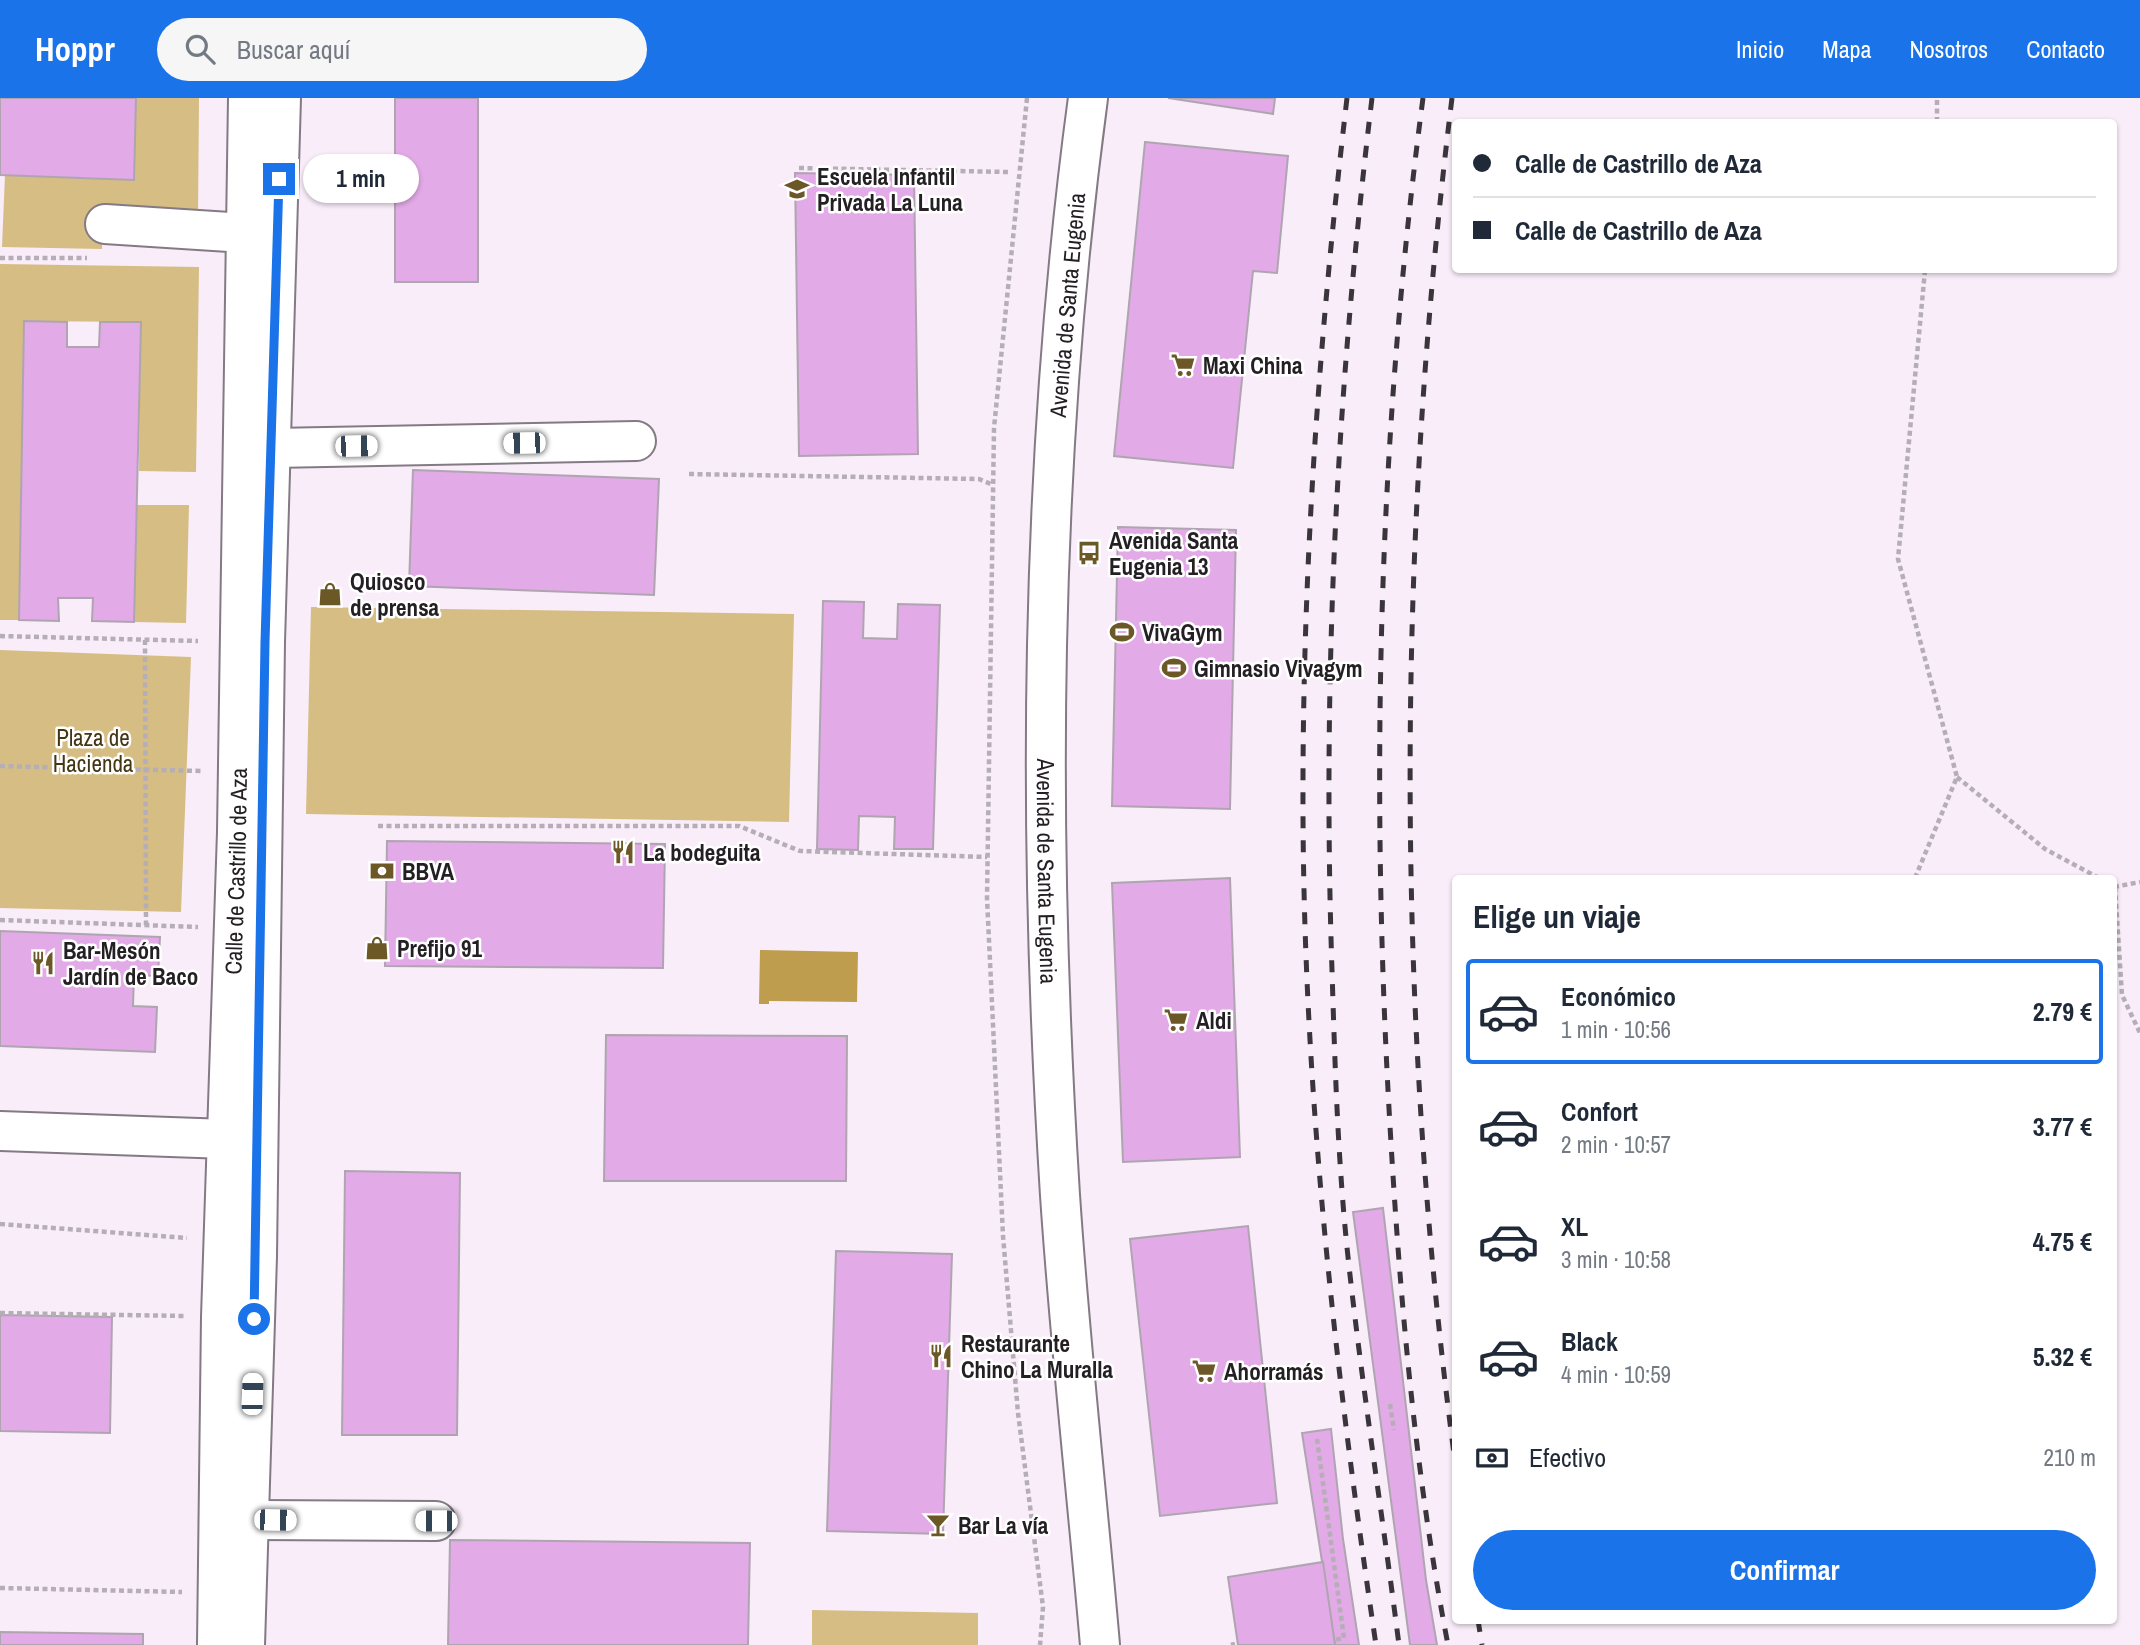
<!DOCTYPE html>
<html lang="es">
<head>
<meta charset="utf-8">
<style>
	:root { --surface:#fff; --page:#f6f6f7; --text:#1f2937; --muted:#747a83; --line:#e0e1e3; --accent:#1a73e8 }
	body { margin:0; font-family:"Archivo Narrow",sans-serif; background:var(--page); color:var(--text); height:100vh; display:flex; flex-direction:column; font-size:26px; white-space:nowrap }
	* { box-sizing:border-box; margin:0 }
	p { font-size:23px; color:var(--muted) }
	.icon { flex:none; width:38px; height:38px; fill:none; stroke:currentColor; stroke-width:2; stroke-linecap:round; stroke-linejoin:round }
	.map { position:relative; flex:1; overflow:hidden }
	.sheet { position:absolute; left:1452px; top:777px; width:665px; height:749px; display:flex; flex-direction:column; background:var(--surface); border-radius:7px; box-shadow:0 2px 5px #0004 }
	.sheet>* { flex:none }
	.banner { position:absolute; left:1452px; top:21px; width:665px; height:154px; border-radius:7px; box-shadow:0 2px 5px #0004; display:grid; align-content:center; height:154px; padding:0 21px; background:var(--surface) }
	.end { position:absolute; width:32px; height:32px; margin:-16px; border:9px solid #1a73e8; background:#fff; box-shadow:0 0 0 4px #fff }
	.from { border-radius:50% }
	.bubble { position:absolute; height:49px; border-radius:24px; background:var(--surface); box-shadow:0 2px 5px #0004; font-size:23px; font-weight:700; line-height:49px; text-align:center }
	.car { position:absolute; width:21px; height:42px; margin:-21px -10px; border-radius:9px; box-shadow:0 0 5px 2px #0007; background:linear-gradient(#fff 24%,#345 0 40%,#fff 0 76%,#345 0 86%,#fff 0) }
	.banner b { display:flex; align-items:center; gap:24px; height:66px; font-size:26px }
	.banner b+b { border-top:2px solid var(--line) }
	.banner i { width:18px; height:18px; background:var(--text) }
	ul { padding:0; list-style:none }
	li { display:flex; align-items:center; gap:21px; height:105px; margin:0 14px 10px; padding:0 7px; border:4px solid transparent; border-radius:7px }
	li div { flex:1 }
	li b { display:block; font-size:26px }
	li em { font-style:normal; font-weight:700 }
	li.active { border-color:var(--accent) }
	li>.icon { width:63px; height:63px; stroke-width:1.5 }
	h2 { padding:0 21px; font-size:32px; line-height:84px }
	.pay { display:flex; align-items:center; gap:18px; height:77px; padding:0 21px; font-size:26px }
	.pay p { margin-inline-start:auto }
	.primary-button { display:flex; gap:14px; margin-top:auto; padding:14px 21px }
	.primary-button a { flex:1; height:80px; border-radius:42px; background:var(--accent); color:#fff; font-size:28px; font-weight:700; line-height:80px; text-align:center }
	header { display:flex; align-items:center; gap:42px; box-sizing:border-box; height:98px; padding:0 35px; background:var(--accent); color:#fff }
	header strong { font-size:33px }
	nav { display:flex; gap:38px; margin-inline-start:auto; font-size:24px }
	.search { width:490px; height:63px; background:var(--page); display:flex; align-items:center; gap:18px; box-sizing:border-box; padding:0 24px; border-radius:38px; color:var(--muted); font-size:26px }
	.map>svg:first-child { display:block }
	.green { fill:#d6bd83 }
	.water { fill:#be9d4f }
	.building { fill:#e2aae7; stroke:#afa5b0; stroke-width:2 }
	.lines { fill:none; stroke-linecap:round; stroke-linejoin:round }
	.minor-casing { stroke:#837a84; stroke-width:42 }
	.path { stroke:#b6aeb7; stroke-width:4.5; stroke-dasharray:5 3.5; stroke-linecap:butt }
	.minor { stroke:#fff; stroke-width:38 }
	.rail { stroke:#3a353a; stroke-width:5; stroke-dasharray:12 12; stroke-linecap:butt }
	.route { stroke:#1a73e8; stroke-width:9 }
	.labels { text-anchor:middle; dominant-baseline:central; stroke-width:5; stroke-linejoin:round; paint-order:stroke }
	.poi-label { font-size:23px; font-weight:bold; fill:#231f23; stroke:#fff; text-anchor:start }
	.street-label { font-size:23px; fill:#231f23; stroke:#fff }
	.park-label { font-size:23px; fill:#443613; stroke:#fff }
</style>
</head>
<body>
<header>
<strong>Hoppr</strong>
<div class="search"><svg class="icon" aria-label="search" viewBox="0 0 24 24"><circle cx="10" cy="10" r="6"/><path d="M15 15l6 6"/></svg>Buscar aquí</div>
<nav><a>Inicio</a><a>Mapa</a><a>Nosotros</a><a>Contacto</a></nav>
</header>
<div class="map">
<svg width="2140" height="1547" viewBox="0 0 2140 1547">
	<rect width="100%" height="100%" fill="#f8edf9"/>
	<g class="green">
		<path d="M136 0H199L198 119 103 120 102 151 2 149 5 77 133 82Z"/>
		<path d="M0 166 199 169 196 374 139 373 140 224 25 223 19 522H0Z"/>
		<path d="M136 407H189L186 525 134 524Z"/>
		<path d="M311 509 794 516 789 724 306 716Z"/>
		<path d="M0 552 191 559 181 814 0 810Z"/>
		<path d="M812 1512 978 1515V1547H812Z"/>
	</g>
	<path class="water" d="M760 852 858 854 857 904 769 903V906H759Z"/>
	<g class="building">
		<path d="M0 0H136L134 82 0 77Z"/>
		<rect x="395" y="0" width="83" height="184"/>
		<path d="M1168 0H1275L1273 16Z"/>
		<path d="M1145 44 1288 58 1277 175 1253 173 1233 370 1114 358Z"/>
		<path d="M795 75 914 77 918 356 799 358Z"/>
		<path d="M24 223 67 224V249H99L100 224H141L134 524 92 523 93 500H58L59 523 19 522Z"/>
		<path d="M413 372 659 381 654 497 409 488Z"/>
		<path d="M1118 429 1236 432 1230 711 1112 708Z"/>
		<path d="M823 503 864 504 863 540 897 541 898 506 940 507 933 751H894L895 719 859 718 858 752 817 751Z"/>
		<path d="M387 743 665 746 663 870 385 868Z"/>
		<path d="M1230 780 1240 1059 1123 1064 1112 785Z"/>
		<path d="M0 833 160 839 158 878 134 877 133 908 157 909 155 954 0 948Z"/>
		<path d="M606 937 847 938 846 1083H604Z"/>
		<path d="M345 1073 460 1075 457 1337H342Z"/>
		<path d="M1383 1110 1426 1482 1437 1547H1410L1353 1114Z"/>
		<path d="M1248 1128 1277 1405 1160 1418 1130 1141Z"/>
		<path d="M836 1153 952 1156 943 1436 827 1433Z"/>
		<path d="M0 1217 112 1219 110 1335 0 1333Z"/>
		<path d="M1331 1331 1343 1441 1359 1547H1335L1302 1335Z"/>
		<path d="M450 1442 750 1445 748 1547H448Z"/>
		<path d="M1323 1464 1335 1547H1238L1228 1479Z"/>
		<path d="M0 1534 143 1536V1547H0Z"/>
	</g>
	<g class="lines">
		<g class="minor-casing">
			<g id="minor">
				<path id="s1" d="M1088 0C1039 363 1037 732 1060 1097 1070 1247 1087 1397 1100 1547"/>
				<path d="M105 126 245 135"/>
				<path d="M273 350 636 343"/>
				<path d="M0 1033 227 1041"/>
				<path d="M248 1422 436 1423"/>
				<path id="s2" d="M217 1547 221 1219 237 734 248 0"/>
				<path d="M245 1547 257 1158 265 544 281 0"/>
			</g>
		</g>
		<g class="path">
			<path d="M1027 0 994 330 987 800 1003 1138 1018 1315 1043 1509 1040 1547"/>
			<path d="M1937 24V0"/>
			<path d="M799 70 1008 74"/>
			<path d="M0 160H87"/>
			<path d="M689 376 979 381 993 387"/>
			<path d="M0 538 198 543"/>
			<path d="M145 542 146 827"/>
			<path d="M0 668 201 673"/>
			<path d="M1957 679 2045 751 2099 780"/>
			<path d="M378 728H739L800 753 987 759"/>
			<path d="M1915 780 1957 679 1898 461 1925 172"/>
			<path d="M2114 789 2140 784"/>
			<path d="M2115 789 2122 897 2140 935"/>
			<path d="M0 822 198 829"/>
			<path d="M0 1126 187 1140"/>
			<path d="M0 1215 185 1218"/>
			<path d="M1390 1306 1394 1332"/>
			<path d="M1317 1341 1344 1540 1334 1542"/>
			<path d="M0 1490 182 1494"/>
			<path d="M1231 1547 1235 1546"/>
		</g>
		<use href="#minor" class="minor"/>
		<g class="rail">
			<path d="M1347 0C1319 238 1302 476 1303 716 1304 995 1335 1271 1376 1547"/>
			<path d="M1372 0C1337 290 1322 580 1332 872 1335 970 1338 1070 1349 1168 1363 1295 1383 1421 1399 1547"/>
			<path d="M1423 0C1378 340 1370 685 1390 1028 1400 1201 1415 1376 1448 1547"/>
			<path d="M1452 0C1396 453 1395 919 1456 1371"/>
			<path d="M1478 1522 1482 1547"/>
		</g>
	</g>
	<g class="lines">
		<path class="route" d="M254 1221 265 544 279 81"/>
	</g>
	<defs>
		<g id="school-bare" transform="scale(1.89)"><path d="M0-5L7-2L0 1L-7-2ZM-4 1L0 2.5L4 1V4Q0 6-4 4Z" fill="#6c5827" stroke="#fff" stroke-width="2.5" paint-order="stroke"/></g>
		<g id="supermarket-bare" transform="scale(1.89)"><path d="M-6-5.5h2.5l.6 2H6L4.5 2H-2.5L-4.4-4H-6ZM-1.5 3.2a1.3 1.3 0 1 0 .1 0ZM3 3.2a1.3 1.3 0 1 0 .1 0Z" fill="#6c5827" stroke="#fff" stroke-width="2.5" paint-order="stroke"/></g>
		<g id="bus-bare" transform="scale(1.89)"><path d="M-5-6H5V4H4V6H2V4H-2V6H-4V4H-5ZM-3.5-4V0h7V-4ZM-3.5 1.2v1.5H-2V1.2ZM2 1.2v1.5H3.5V1.2Z" fill="#6c5827" stroke="#fff" stroke-width="2.5" paint-order="stroke"/></g>
		<g id="shop-bare" transform="scale(1.89)"><path d="M-5-2.5h2.3a2.7 3.5 0 0 1 5.4 0H5L5.5 6h-11ZM-1.5-2.5h3a1.5 2.3 0 0 0-3 0Z" fill="#6c5827" stroke="#fff" stroke-width="2.5" paint-order="stroke"/></g>
		<g id="stadium-bare" transform="scale(1.89)"><path d="M0-5a6.5 5 0 1 0 0 10a6.5 5 0 1 0 0-10ZM-3.5-1.8h7v3.6h-7Z" fill="#6c5827" stroke="#fff" stroke-width="2.5" paint-order="stroke"/></g>
		<g id="restaurant-bare" transform="scale(1.89)"><path d="M-5-6h1v4h1v-4h1v4h1v-4h1v5L-1.5 .5V6h-2V.5L-5-1ZM5-6V6H3V1.5H1.5Q1.5-4 5-6Z" fill="#6c5827" stroke="#fff" stroke-width="2.5" paint-order="stroke"/></g>
		<g id="bank-bare" transform="scale(1.89)"><path d="M-6-4H6V4H-6ZM0-2.3a2.3 2.3 0 1 0 0 4.6a2.3 2.3 0 1 0 0-4.6Z" fill="#6c5827" stroke="#fff" stroke-width="2.5" paint-order="stroke"/></g>
		<g id="bar-bare" transform="scale(1.89)"><path d="M-6-5H6L.8 .8V4.5H3.5V6h-7V4.5H-.8V.8Z" fill="#6c5827" stroke="#fff" stroke-width="2.5" paint-order="stroke"/></g>
	</defs>
	<g fill-rule="evenodd">
		<use href="#school-bare" x="797" y="91"/>
		<use href="#supermarket-bare" x="1183" y="267"/>
		<use href="#bus-bare" x="1089" y="455"/>
		<use href="#shop-bare" x="330" y="496"/>
		<use href="#stadium-bare" x="1122" y="534"/>
		<use href="#stadium-bare" x="1174" y="570"/>
		<use href="#restaurant-bare" x="623" y="754"/>
		<use href="#bank-bare" x="382" y="773"/>
		<use href="#shop-bare" x="377" y="850"/>
		<use href="#restaurant-bare" x="43" y="865"/>
		<use href="#supermarket-bare" x="1176" y="922"/>
		<use href="#restaurant-bare" x="941" y="1258"/>
		<use href="#supermarket-bare" x="1204" y="1273"/>
		<use href="#bar-bare" x="938" y="1427"/>
	</g>
	<g class="labels">
		<g class="poi-label">
			<text x="817" y="78">Escuela Infantil<tspan x="817" dy="26">Privada La Luna</tspan></text>
			<text x="1203" y="267">Maxi China</text>
			<text x="1109" y="442">Avenida Santa<tspan x="1109" dy="26">Eugenia 13</tspan></text>
			<text x="350" y="483">Quiosco<tspan x="350" dy="26">de prensa</tspan></text>
			<text x="1142" y="534">VivaGym</text>
			<text x="1194" y="570">Gimnasio Vivagym</text>
			<text x="643" y="754">La bodeguita</text>
			<text x="402" y="773">BBVA</text>
			<text x="397" y="850">Prefijo 91</text>
			<text x="63" y="852">Bar-Mesón<tspan x="63" dy="26">Jardín de Baco</tspan></text>
			<text x="1196" y="922">Aldi</text>
			<text x="961" y="1245">Restaurante<tspan x="961" dy="26">Chino La Muralla</tspan></text>
			<text x="1224" y="1273">Ahorramás</text>
			<text x="958" y="1427">Bar La vía</text>
		</g>
		<g class="street-label">
			<text transform="translate(1067 207) rotate(-85)">Avenida de Santa Eugenia</text>
			<text stroke="none"><textPath href="#s2" startOffset="774">Calle de Castrillo de Aza</textPath></text>
			<text stroke="none"><textPath href="#s1" startOffset="775">Avenida de Santa Eugenia</textPath></text>
		</g>
		<g class="park-label">
			<text x="93" y="639">Plaza de<tspan x="93" dy="26">Hacienda</tspan></text>
		</g>
	</g>
</svg>
<i class="end from" style="left:254px;top:1221px"></i>
<i class="end" style="left:279px;top:81px"></i>
<div class="bubble" style="left:303px;top:56px;width:116px">1 min</div>
<i class="car" style="left:524px;top:345px;rotate:269deg"></i>
<i class="car" style="left:356px;top:348px;rotate:89deg"></i>
<i class="car" style="left:252px;top:1296px;rotate:2deg"></i>
<i class="car" style="left:275px;top:1422px;rotate:91deg"></i>
<i class="car" style="left:436px;top:1423px;rotate:270deg"></i>
<div class="banner">
<b><i class="from"></i>Calle de Castrillo de Aza</b>
<b><i></i>Calle de Castrillo de Aza</b>
</div>
<section class="sheet">
<h2>Elige un viaje</h2>
<ul>
<li class="active"><svg class="icon" aria-label="car" viewBox="0 0 24 24"><path d="M5 17H2v-5l4-1 3-4h7l3 4 3 1v5h-3M9 17h6M6 11h13"/><circle cx="7" cy="17" r="2"/><circle cx="17" cy="17" r="2"/></svg><div><b>Económico</b><p>1 min · 10:56</p></div><em>2.79 €</em></li>
<li><svg class="icon" aria-label="car" viewBox="0 0 24 24"><path d="M5 17H2v-5l4-1 3-4h7l3 4 3 1v5h-3M9 17h6M6 11h13"/><circle cx="7" cy="17" r="2"/><circle cx="17" cy="17" r="2"/></svg><div><b>Confort</b><p>2 min · 10:57</p></div><em>3.77 €</em></li>
<li><svg class="icon" aria-label="car" viewBox="0 0 24 24"><path d="M5 17H2v-5l4-1 3-4h7l3 4 3 1v5h-3M9 17h6M6 11h13"/><circle cx="7" cy="17" r="2"/><circle cx="17" cy="17" r="2"/></svg><div><b>XL</b><p>3 min · 10:58</p></div><em>4.75 €</em></li>
<li><svg class="icon" aria-label="car" viewBox="0 0 24 24"><path d="M5 17H2v-5l4-1 3-4h7l3 4 3 1v5h-3M9 17h6M6 11h13"/><circle cx="7" cy="17" r="2"/><circle cx="17" cy="17" r="2"/></svg><div><b>Black</b><p>4 min · 10:59</p></div><em>5.32 €</em></li>
</ul>
<div class="pay"><svg class="icon" aria-label="cash" viewBox="0 0 24 24"><path d="M3 7h18v10H3z"/><circle cx="12" cy="12" r="2"/></svg>Efectivo<p>210 m</p></div>
<div class="primary-button"><a>Confirmar</a></div>
</section>
</div>
</body>
</html>
